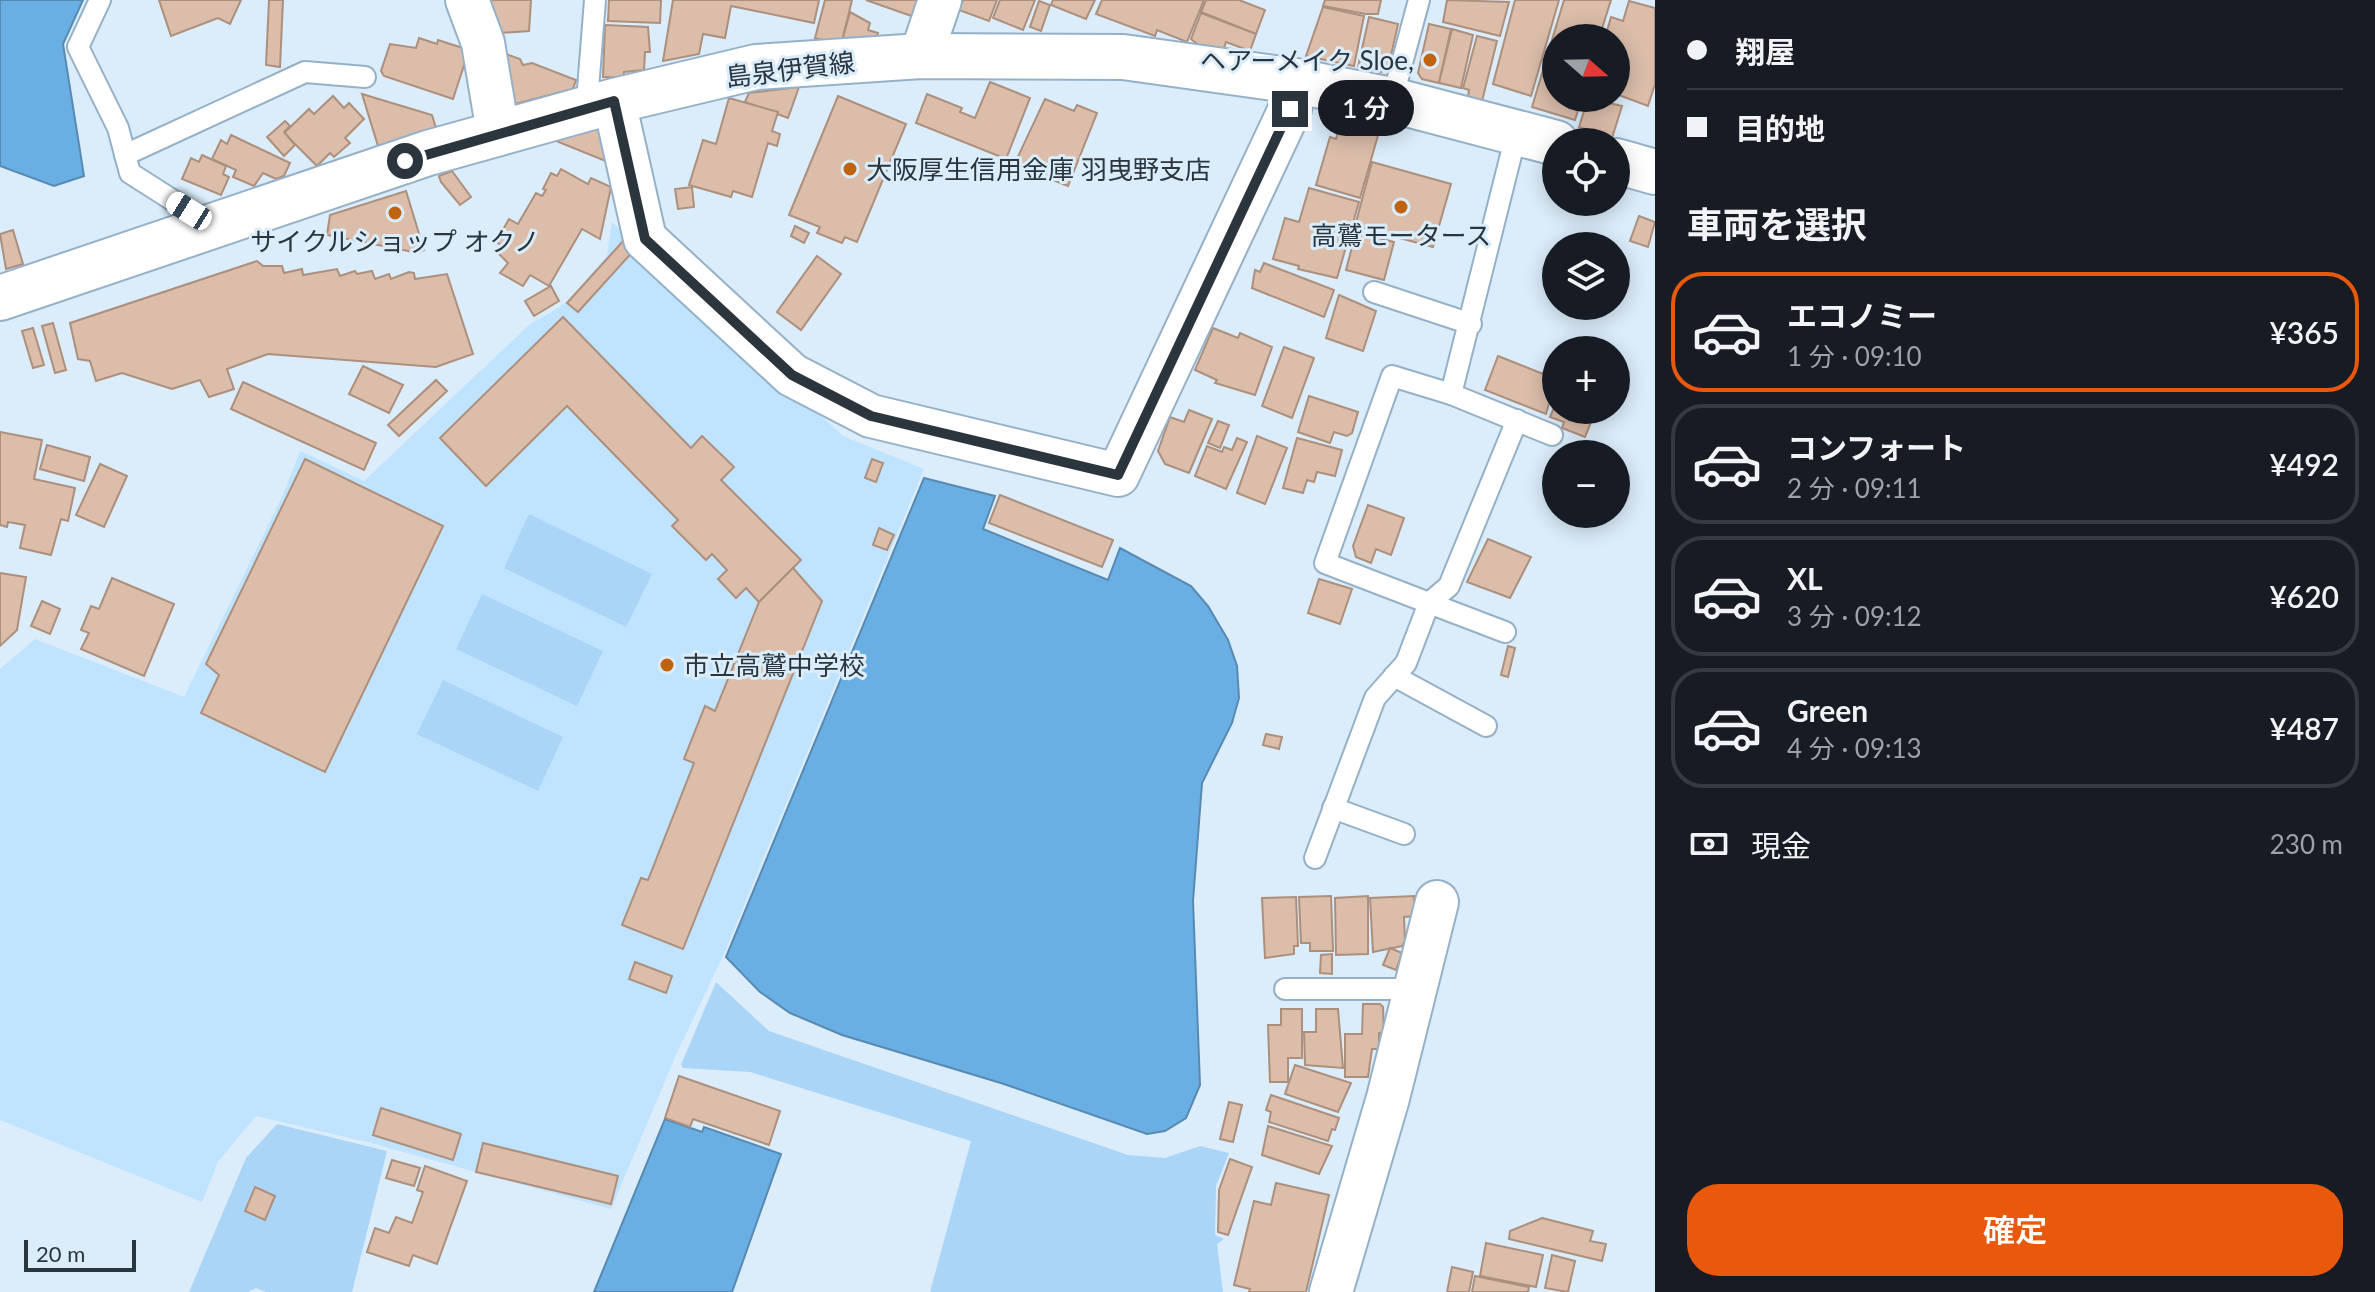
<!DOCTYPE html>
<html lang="ja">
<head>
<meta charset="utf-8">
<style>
	:root { --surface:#171b24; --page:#20242c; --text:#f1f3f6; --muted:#9ea1a6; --line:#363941; --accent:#ea580c }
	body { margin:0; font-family:Lato,"Noto Sans JP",sans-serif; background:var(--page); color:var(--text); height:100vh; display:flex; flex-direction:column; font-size:30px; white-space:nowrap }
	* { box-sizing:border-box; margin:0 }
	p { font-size:26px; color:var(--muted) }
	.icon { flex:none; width:44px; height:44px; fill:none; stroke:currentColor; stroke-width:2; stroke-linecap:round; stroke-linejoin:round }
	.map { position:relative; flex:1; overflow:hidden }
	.details { display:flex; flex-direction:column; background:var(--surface); width:720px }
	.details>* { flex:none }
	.banner { display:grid; align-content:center; height:176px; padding:0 32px; background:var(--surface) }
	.needle { width:52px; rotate:110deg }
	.fabs { position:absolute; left:1542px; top:24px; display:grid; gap:16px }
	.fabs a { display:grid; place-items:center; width:88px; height:88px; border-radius:50%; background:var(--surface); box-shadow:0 4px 20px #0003; font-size:40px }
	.scale { position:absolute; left:24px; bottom:20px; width:112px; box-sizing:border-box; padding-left:8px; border:4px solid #2a353e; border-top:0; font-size:22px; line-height:28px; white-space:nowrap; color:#2a353e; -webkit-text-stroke:6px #dbecfa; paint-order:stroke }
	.end { position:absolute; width:36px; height:36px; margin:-18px; border:10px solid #2a353e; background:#fff; box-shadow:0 0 0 4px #fff }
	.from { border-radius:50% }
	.bubble { position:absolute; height:56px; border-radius:28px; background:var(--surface); box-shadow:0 4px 20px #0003; font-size:26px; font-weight:600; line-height:56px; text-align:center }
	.car { position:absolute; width:24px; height:48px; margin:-24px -12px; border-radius:10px; box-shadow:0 0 6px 2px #0007; background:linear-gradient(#fff 24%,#345 0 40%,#fff 0 76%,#345 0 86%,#fff 0) }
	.banner b { display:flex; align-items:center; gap:28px; height:76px; font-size:30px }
	.banner b+b { border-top:2px solid var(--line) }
	.banner i { width:20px; height:20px; background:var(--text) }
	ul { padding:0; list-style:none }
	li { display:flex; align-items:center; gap:24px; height:120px; margin:0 16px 12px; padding:0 16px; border:4px solid var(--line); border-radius:32px }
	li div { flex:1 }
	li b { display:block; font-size:30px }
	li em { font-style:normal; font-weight:600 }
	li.active { border-color:var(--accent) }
	li>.icon { width:72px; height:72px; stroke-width:1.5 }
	h2 { padding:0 32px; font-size:36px; line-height:96px }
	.pay { display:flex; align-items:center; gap:20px; height:88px; padding:0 32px; font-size:30px }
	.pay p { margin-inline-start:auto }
	.primary-button { display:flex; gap:16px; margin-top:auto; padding:16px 32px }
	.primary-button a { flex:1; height:92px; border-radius:32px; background:var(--accent); color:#fff; font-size:32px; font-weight:600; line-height:92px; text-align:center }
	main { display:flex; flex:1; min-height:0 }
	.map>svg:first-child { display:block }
	.built { fill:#c0e3ff }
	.green { fill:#abd5f7 }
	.water { fill:#6aafe3; stroke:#578ab2; stroke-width:2 }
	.building { fill:#dbbda9; stroke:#ac8f7d; stroke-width:2 }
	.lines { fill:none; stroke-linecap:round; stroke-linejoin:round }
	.lane-casing { stroke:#96b1c7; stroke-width:24 }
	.street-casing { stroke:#96b1c7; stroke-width:46 }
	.secondary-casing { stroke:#96b1c7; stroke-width:48 }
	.lane { stroke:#fff; stroke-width:20 }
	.street { stroke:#fff; stroke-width:42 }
	.secondary { stroke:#fff; stroke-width:44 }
	.route { stroke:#2a353e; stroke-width:10 }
	.poi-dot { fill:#bf630e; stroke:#dbecfa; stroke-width:3 }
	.labels { text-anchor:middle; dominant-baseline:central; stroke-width:6; stroke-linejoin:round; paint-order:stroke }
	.poi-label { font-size:26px; fill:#2a353e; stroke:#dbecfa; text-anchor:start }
	.street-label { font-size:26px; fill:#2a353e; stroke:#dbecfa }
</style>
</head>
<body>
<main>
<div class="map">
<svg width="1655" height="1292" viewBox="0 0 1655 1292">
	<rect width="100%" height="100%" fill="#dbecfa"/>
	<path class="built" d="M612 222 843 436 924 469 723 956 676 1055 611 1209 367 1142 256 1116 218 1162 202 1202 0 1120V669L35 639 184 697 283 495 300 451 364 481 529 325 566 303 607 256Z"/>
	<g class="green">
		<path d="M529 514 652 574 626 627 504 568Z"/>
		<path d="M482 594 603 651 577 706 456 649Z"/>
		<path d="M443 680 563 737 538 791 417 734Z"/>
		<path d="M716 982 769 1031 1128 1155 1165 1158 1200 1146 1229 1153 1216 1186 1215 1235 1224 1239 1217 1244 1223 1292H930L971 1141 750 1072 683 1068 681 1065Z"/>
		<path d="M277 1124 387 1151 352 1292H266L256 1288 248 1292H189L246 1158Z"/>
	</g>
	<g class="water">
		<path d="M0 0H83L63 44 84 176 54 186 0 166Z"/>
		<path d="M924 478 995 496 983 529 1108 580 1120 548 1191 586 1208 606 1228 640 1237 666 1239 698 1232 723 1202 783 1193 901 1200 1085 1186 1118 1165 1131 1147 1134 1004 1084 842 1035 790 1013 760 992 726 957Z"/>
		<path d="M665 1119 702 1132 704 1127 781 1154 732 1292H594Z"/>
	</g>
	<g class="building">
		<path d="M159 0H241L230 24 218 18 171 36Z"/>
		<path d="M269 0H283L280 67 266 65Z"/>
		<path d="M486 0H531L529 31 499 33Z"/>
		<path d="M609 0H661L660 23 608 21Z"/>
		<path d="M673 0H819L814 23 731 6 725 38 703 34 699 54 663 61Z"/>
		<path d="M825 0H852L841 45 815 38Z"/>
		<path d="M866 0H923L917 18Z"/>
		<path d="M963 0H997L989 21 959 10Z"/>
		<path d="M1000 0H1035L1023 30 993 18Z"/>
		<path d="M1053 0H1095L1086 19 1051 5Z"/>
		<path d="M1102 0H1204L1187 42 1157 30 1155 36 1096 14Z"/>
		<path d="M1206 0H1239L1265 10 1256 34 1201 12Z"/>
		<path d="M1325 0H1381L1378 14H1366L1323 6Z"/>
		<path d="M1447 0 1509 2 1500 36 1443 22Z"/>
		<path d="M1515 0H1559L1531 96 1493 84Z"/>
		<path d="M1564 0H1611L1599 38H1556V98H1582L1575 120 1532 107Z"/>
		<path d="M1039 1 1050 5 1041 31 1030 27Z"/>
		<path d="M1629 1 1655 8V84L1648 106 1616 94V38H1605L1611 17 1623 21Z"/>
		<path d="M1323 7 1364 16 1354 66 1306 56Z"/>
		<path d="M850 12 870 23 868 30 878 33 876 41 841 45Z"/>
		<path d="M1201 13 1256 34 1250 51 1226 42 1224 48 1201 47 1191 39Z"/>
		<path d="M1369 17 1398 24 1388 69 1381 72 1358 67Z"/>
		<path d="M1429 24 1451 29 1439 83 1422 79 1418 73Z"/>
		<path d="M605 25 648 27 650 52H645L644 70 624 72 623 78 603 77Z"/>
		<path d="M1452 29 1473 35 1461 88 1439 83Z"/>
		<path d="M1477 36 1497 41 1482 101 1468 97 1469 90 1463 88Z"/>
		<path d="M419 38 437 44 438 40 469 50 453 99 384 76 381 71 390 44 416 48Z"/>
		<path d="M500 52 520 59 523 65 532 63 576 80 573 89 511 105Z"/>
		<path d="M990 82 1030 98 1006 159 916 123 927 94 962 108 960 112 975 118Z"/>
		<path d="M799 87 788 118 745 102 749 93Z"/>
		<path d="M362 94 432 115 436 128 378 146Z"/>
		<path d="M333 96 344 108 349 103 364 119 345 138 350 143 334 157 330 153 317 166 284 133 309 109 314 114Z"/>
		<path d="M838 96 906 124 857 242 845 237 842 243 817 233 820 227 789 215Z"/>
		<path d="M729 98 778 112 772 131 780 134 777 146 768 143 752 197 733 191 731 197 689 185 703 140 716 144Z"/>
		<path d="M1588 98 1622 106 1612 138 1579 127Z"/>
		<path d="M1045 99 1074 111 1077 105 1097 113 1068 186 1014 165Z"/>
		<path d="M1343 114 1381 125 1360 198 1316 185 1330 137 1336 139Z"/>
		<path d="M285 121 290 126 284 132 295 145 284 156 267 137Z"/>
		<path d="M604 123 618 166 551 139Z"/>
		<path d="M231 135 290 163 284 176 276 179 263 173 254 186 233 177 236 170 212 159 221 140 227 144Z"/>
		<path d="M202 155 226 166 223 174 229 177 221 195 182 179 191 158 199 162Z"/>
		<path d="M1372 162 1451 184 1433 247 1355 226Z"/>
		<path d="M561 169 588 184 591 178 611 187 600 239 582 229 549 286 530 275 523 286 500 273 508 263 499 254 504 247 496 242 509 219 518 224 536 193 542 196 546 190 543 189 551 173 557 176Z"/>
		<path d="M452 171 471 197 460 205 441 182 439 176Z"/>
		<path d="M692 187 694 207 678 209 675 189Z"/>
		<path d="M1309 188 1359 202 1337 278 1298 269 1299 266 1273 259 1285 218 1299 222Z"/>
		<path d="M406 191 424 250 418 253 327 235 330 215Z"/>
		<path d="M1639 216 1655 222 1648 247 1630 241Z"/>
		<path d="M795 226 809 233 804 243 791 236Z"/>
		<path d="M13 230 23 264 6 269 0 234Z"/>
		<path d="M1356 232 1394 242 1384 280 1346 270Z"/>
		<path d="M625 239 636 248 578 312 567 303Z"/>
		<path d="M817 256 841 274 801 330 777 312Z"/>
		<path d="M257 261 263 266H282L284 273 302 269 303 275 337 269 340 276 355 271 357 274 372 271 375 279 389 274 391 279 409 272 414 273 415 279 447 274 473 354 436 367 268 354 227 369 234 389 209 397 200 380 172 389 122 373 96 381 90 361 78 359 70 323Z"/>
		<path d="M1264 263 1334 290 1324 317 1252 288 1255 270 1260 272Z"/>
		<path d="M551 286 559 301 534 316 525 301Z"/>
		<path d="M1339 295 1376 311 1363 351 1326 338Z"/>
		<path d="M563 317 691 448 702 436 734 467 721 480 801 560 759 602 746 588 736 598 718 579 727 570 712 554 706 560 672 526 678 520 567 406 486 486 440 438Z"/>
		<path d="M53 323 66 370 55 373 42 326Z"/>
		<path d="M33 328 44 365 33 368 22 331Z"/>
		<path d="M1213 328 1238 338 1240 333 1272 347 1255 395 1215 383 1217 380 1195 370Z"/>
		<path d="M1284 347 1314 358 1292 418 1262 406Z"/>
		<path d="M1498 356 1556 379 1546 414 1485 390Z"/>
		<path d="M363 366 403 385 389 413 349 394Z"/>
		<path d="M436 380 447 391 399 436 388 425Z"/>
		<path d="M243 382 376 443 364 470 231 409Z"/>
		<path d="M1309 396 1358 412 1352 433 1347 436 1334 432 1330 443 1298 432Z"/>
		<path d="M1556 403V410H1596L1585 437 1562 428 1564 422 1550 417Z"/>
		<path d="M1189 410 1212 419 1189 473 1165 464 1158 451 1170 417 1184 422Z"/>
		<path d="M1218 421 1229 425 1220 448 1208 443Z"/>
		<path d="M0 432 42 440 34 479 75 488 68 521 61 519 51 555 20 548 25 525 8 522 7 527 0 525Z"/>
		<path d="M1257 436 1287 448 1265 504 1237 493Z"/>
		<path d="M1237 438 1247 442 1226 489 1195 476 1207 446 1222 452 1224 447 1232 450Z"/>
		<path d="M1297 438 1342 450 1335 476 1317 472 1314 482 1307 480 1303 493 1283 488Z"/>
		<path d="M47 445 90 457 84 481 40 469Z"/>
		<path d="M305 459 443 526 325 772 201 713 219 675 206 664Z"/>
		<path d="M872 459 883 463 876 482 865 478Z"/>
		<path d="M100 464 127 476 104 527 76 515Z"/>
		<path d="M1000 495 1113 540 1102 567 989 523Z"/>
		<path d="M1368 505 1404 518 1391 555 1376 549 1371 563 1356 557 1353 546Z"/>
		<path d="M879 528 894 535 887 550 873 545Z"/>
		<path d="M1488 539 1531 557 1510 598 1467 582Z"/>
		<path d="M793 568 822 601 683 949 622 925 641 878 648 880 694 763 684 759 705 706 715 711 759 602Z"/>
		<path d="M0 573 26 577 17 630 0 646Z"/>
		<path d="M112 578 174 604 144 676 81 649 89 633 81 630 91 606 99 609Z"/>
		<path d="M1319 579 1352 589 1340 624 1308 613Z"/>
		<path d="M42 601 60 609 50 634 31 626Z"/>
		<path d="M1508 646 1515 648 1508 677 1501 675Z"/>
		<path d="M1266 734 1282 737 1279 749 1263 745Z"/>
		<path d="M1331 896 1333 951H1310V943H1301L1299 897Z"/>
		<path d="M1368 896V954L1336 955 1335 898Z"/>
		<path d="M1414 896 1415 916 1404 917 1405 941 1402 946 1373 952 1370 898Z"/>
		<path d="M1296 897 1298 946H1294V954L1265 958 1262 898Z"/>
		<path d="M1390 948 1402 953 1396 970 1383 965Z"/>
		<path d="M1332 954V974L1320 973 1321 955Z"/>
		<path d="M635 962 672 976 666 993 629 979Z"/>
		<path d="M1363 1004H1380L1383 1007 1384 1033H1379V1049H1372L1368 1077H1345V1034H1362Z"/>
		<path d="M1281 1009H1302V1058H1288V1082H1270L1268 1025H1281Z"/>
		<path d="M1316 1009H1338L1343 1068 1305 1065 1304 1032H1316Z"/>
		<path d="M1295 1065 1351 1083 1338 1112 1285 1094Z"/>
		<path d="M679 1076 780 1111 769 1145 693 1119 690 1127 665 1118Z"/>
		<path d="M1271 1095 1339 1118 1335 1130 1332 1129 1328 1141 1269 1122 1271 1112 1266 1110Z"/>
		<path d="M1229 1102 1242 1105 1233 1142 1220 1139Z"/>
		<path d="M381 1108 461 1134 453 1160 373 1135Z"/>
		<path d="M1268 1126 1332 1146 1319 1174 1262 1155Z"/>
		<path d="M483 1143 618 1176 611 1204 476 1172Z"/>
		<path d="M1230 1159 1252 1167 1228 1235 1218 1232 1219 1190Z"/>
		<path d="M392 1160 420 1168 414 1186 386 1178Z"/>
		<path d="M425 1166 467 1181 437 1264 413 1255 409 1266 367 1252 375 1228 389 1233 396 1217 412 1223 423 1192 417 1190Z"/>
		<path d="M1276 1183 1329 1195 1306 1292H1249L1250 1289 1234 1285 1254 1201 1271 1205Z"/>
		<path d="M255 1187 275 1196 265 1220 245 1211Z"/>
		<path d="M1542 1218 1593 1231 1590 1241 1606 1244 1602 1261 1509 1239 1510 1231Z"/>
		<path d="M1486 1243 1543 1255 1536 1287 1480 1276Z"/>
		<path d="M1552 1255 1575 1261 1568 1292 1545 1288Z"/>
		<path d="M1452 1267 1473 1272 1469 1292H1447Z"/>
		<path d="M1475 1276 1529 1287 1528 1292H1472Z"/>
	</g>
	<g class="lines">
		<g class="lane-casing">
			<g id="lane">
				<path d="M100 0 78 47 118 128 130 173 210 224"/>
				<path d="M1392 100 1419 0"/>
				<path d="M594 106 588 89 595 0"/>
				<path d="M125 155 305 72 365 77"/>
				<path d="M1374 292 1471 324"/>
				<path d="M1451 394 1552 435"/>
				<path d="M1505 632 1429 603 1449 586 1517 420"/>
				<path d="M1394 676 1486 726"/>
				<path d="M1333 808 1404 834"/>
				<path d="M1315 858 1375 698 1406 663 1429 603 1325 563 1392 376 1451 394 1517 131"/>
				<path d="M1285 989H1413"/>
			</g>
		</g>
		<g class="street-casing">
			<g id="street">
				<path d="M467 0 483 43 498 132"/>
				<path d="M921 56 940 0"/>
				<path d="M614 101 645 239 792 375 871 416 1118 475 1290 109 1296 81"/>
				<path d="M1331 1292 1388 1098 1437 902"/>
			</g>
		</g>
		<g class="secondary-casing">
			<g id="secondary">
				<path d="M1616 161 1655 172"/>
				<path d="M0 298 428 153 614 101 756 67 921 56 1123 57 1296 81 1392 100 1556 143"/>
			</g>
		</g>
		<use href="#lane" class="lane"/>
		<use href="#street" class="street"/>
		<use href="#secondary" class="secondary"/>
	</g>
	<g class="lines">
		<path class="route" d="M405 161 614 101 645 239 792 375 871 416 1118 475 1290 109"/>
	</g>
	<g class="poi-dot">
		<circle cx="1430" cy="60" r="8"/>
		<circle cx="850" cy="169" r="8"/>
		<circle cx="1401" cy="207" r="8"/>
		<circle cx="395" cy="213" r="8"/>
		<circle cx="667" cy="665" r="8"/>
	</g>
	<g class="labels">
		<g class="poi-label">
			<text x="1414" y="60" text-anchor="end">ヘアーメイク Sloe,</text>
			<text x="866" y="169">大阪厚生信用金庫 羽曳野支店</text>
			<text x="1401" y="235" text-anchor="middle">高鷲モータース</text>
			<text x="395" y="241" text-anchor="middle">サイクルショップ オクノ</text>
			<text x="683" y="665">市立高鷲中学校</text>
		</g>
		<g class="street-label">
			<text transform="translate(790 69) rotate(-7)">島泉伊賀線</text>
		</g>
	</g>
</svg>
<div class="fabs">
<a><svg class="needle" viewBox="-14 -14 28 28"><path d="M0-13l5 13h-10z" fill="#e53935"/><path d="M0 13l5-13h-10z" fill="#9ea1a6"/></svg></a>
<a><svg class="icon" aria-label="locate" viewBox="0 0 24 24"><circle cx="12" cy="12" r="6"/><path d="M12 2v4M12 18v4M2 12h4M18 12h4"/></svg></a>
<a><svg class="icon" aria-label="layers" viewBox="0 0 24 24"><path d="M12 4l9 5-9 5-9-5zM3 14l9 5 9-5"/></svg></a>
<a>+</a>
<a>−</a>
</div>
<div class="scale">20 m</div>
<i class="end from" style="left:405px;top:161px"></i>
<i class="end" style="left:1290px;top:109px"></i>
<div class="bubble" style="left:1318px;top:80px;width:96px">1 分</div>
<i class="car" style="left:189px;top:211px;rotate:302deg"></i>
</div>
<section class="details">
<div class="banner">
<b><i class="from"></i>翔屋</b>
<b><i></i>目的地</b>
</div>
<h2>車両を選択</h2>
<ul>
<li class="active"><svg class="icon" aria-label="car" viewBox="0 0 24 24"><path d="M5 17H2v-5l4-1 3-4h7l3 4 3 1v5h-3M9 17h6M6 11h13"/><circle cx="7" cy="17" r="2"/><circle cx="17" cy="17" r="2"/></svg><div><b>エコノミー</b><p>1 分 · 09:10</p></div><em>¥365</em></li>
<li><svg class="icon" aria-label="car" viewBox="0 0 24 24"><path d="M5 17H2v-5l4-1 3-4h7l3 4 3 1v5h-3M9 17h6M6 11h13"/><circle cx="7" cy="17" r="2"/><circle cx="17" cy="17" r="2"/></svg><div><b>コンフォート</b><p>2 分 · 09:11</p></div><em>¥492</em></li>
<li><svg class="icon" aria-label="car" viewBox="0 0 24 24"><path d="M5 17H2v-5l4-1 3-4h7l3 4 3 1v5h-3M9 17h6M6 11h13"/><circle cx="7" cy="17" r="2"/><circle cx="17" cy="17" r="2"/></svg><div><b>XL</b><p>3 分 · 09:12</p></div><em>¥620</em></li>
<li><svg class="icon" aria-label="car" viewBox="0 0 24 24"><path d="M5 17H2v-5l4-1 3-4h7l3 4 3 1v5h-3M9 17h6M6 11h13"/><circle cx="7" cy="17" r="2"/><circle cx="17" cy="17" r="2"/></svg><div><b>Green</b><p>4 分 · 09:13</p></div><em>¥487</em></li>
</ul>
<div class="pay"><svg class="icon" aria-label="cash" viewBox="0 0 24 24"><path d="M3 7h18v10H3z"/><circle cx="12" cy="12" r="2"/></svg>現金<p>230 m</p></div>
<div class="primary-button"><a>確定</a></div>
</section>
</main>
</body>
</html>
